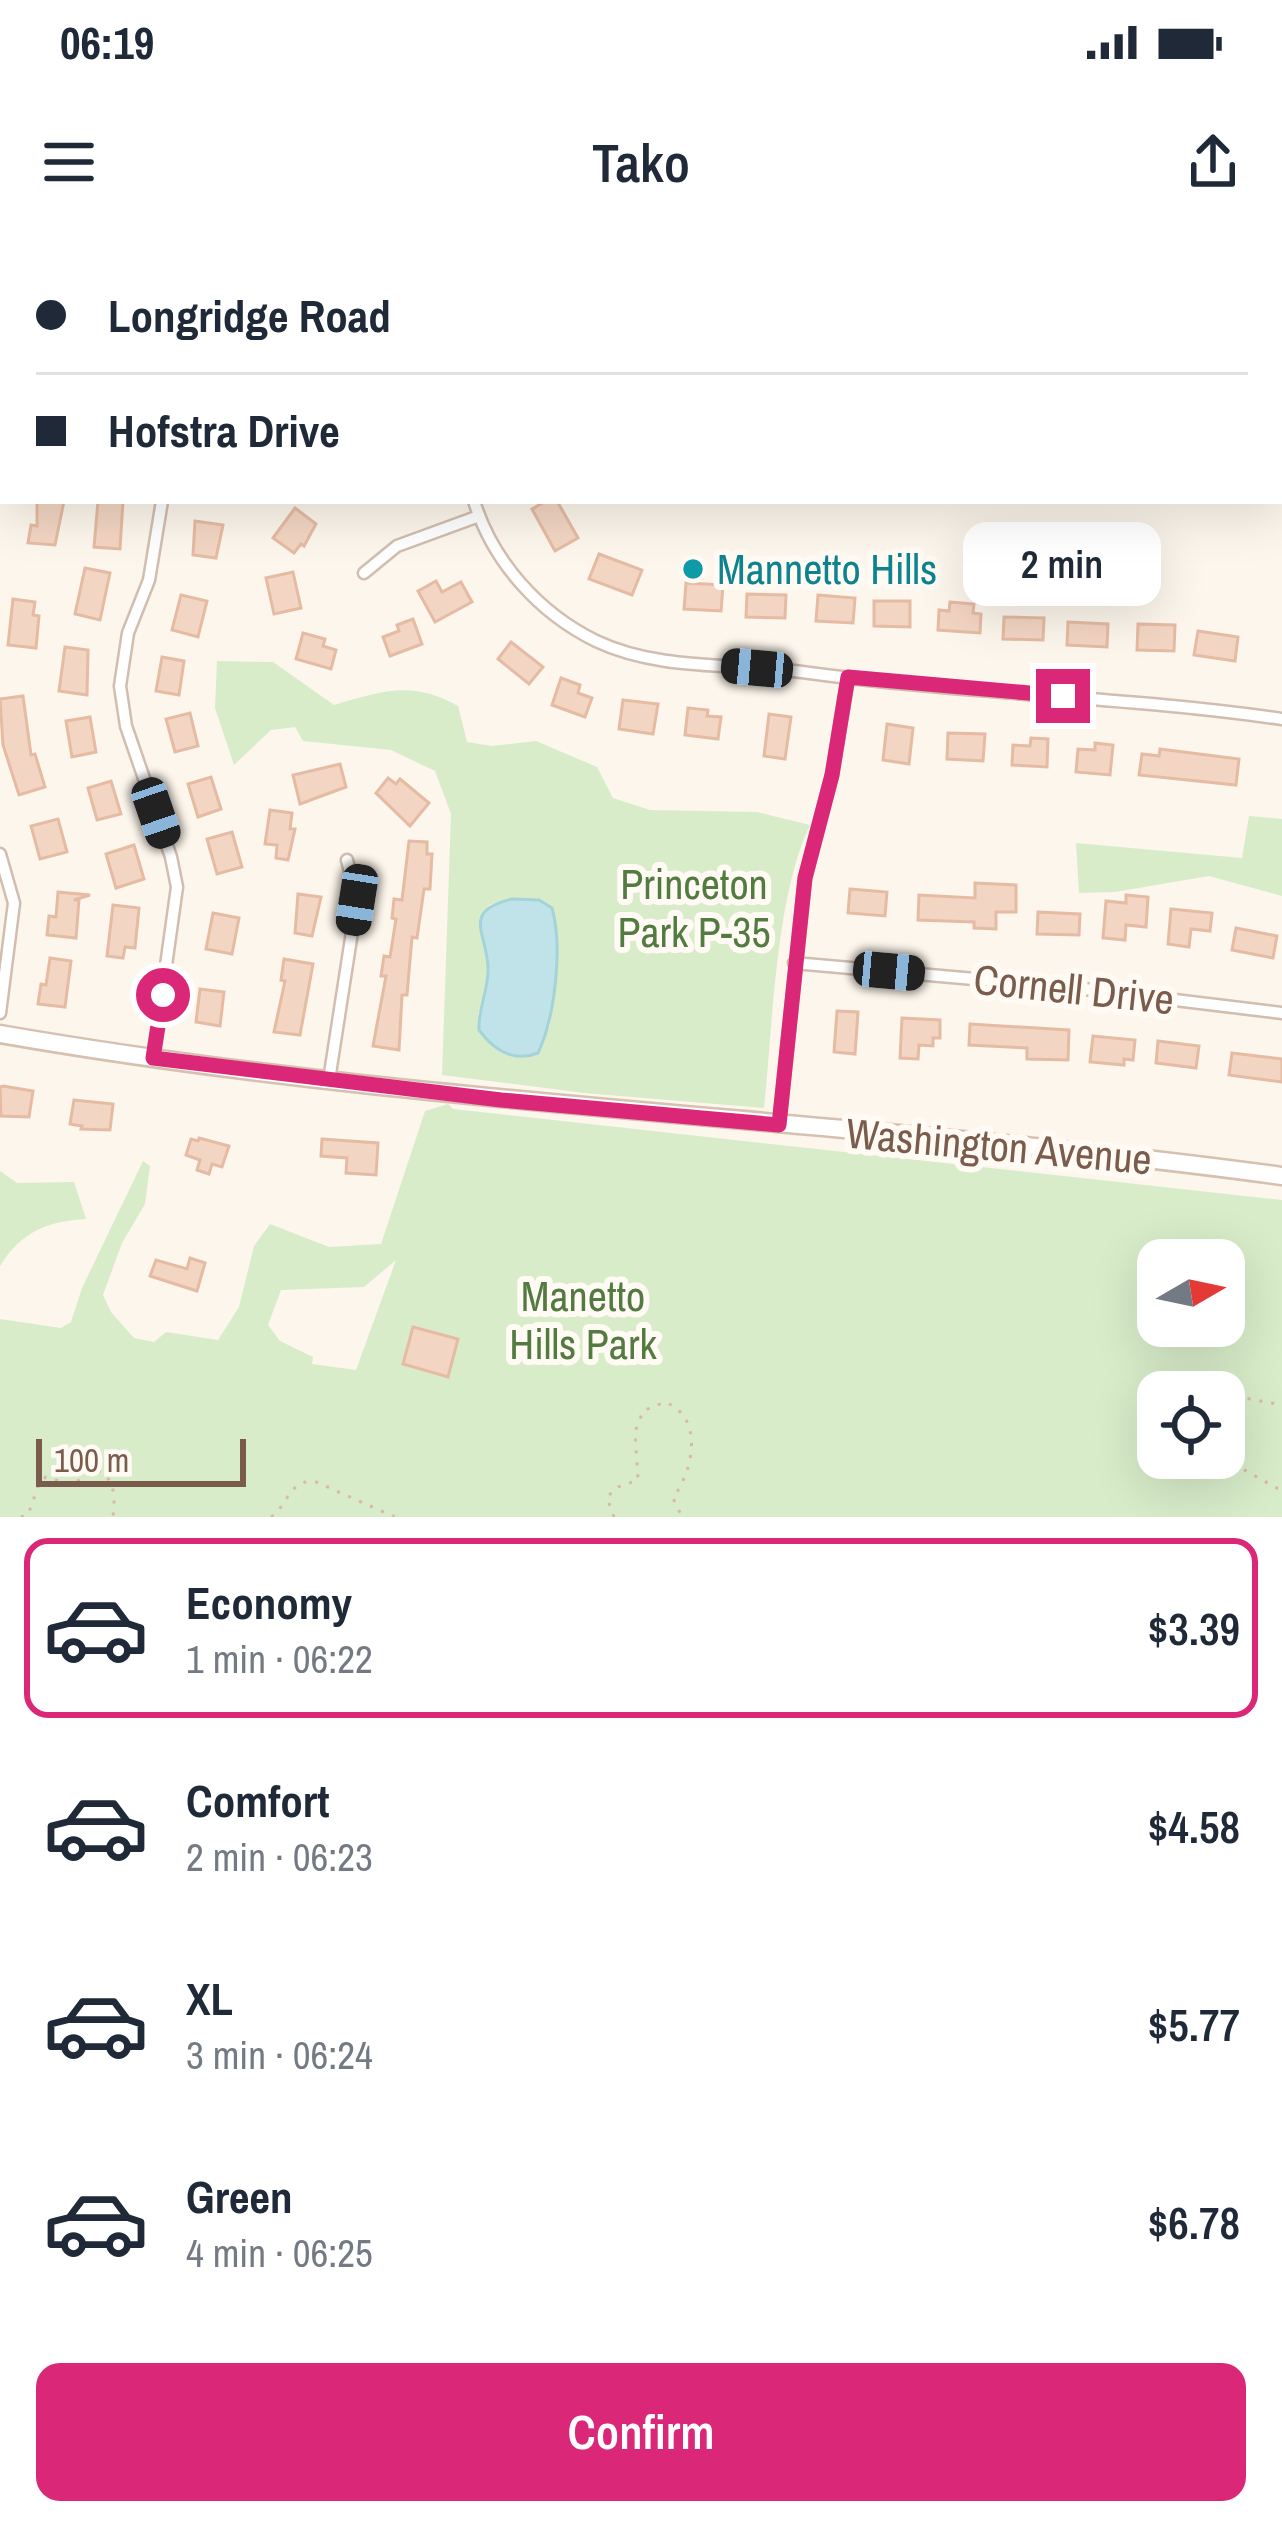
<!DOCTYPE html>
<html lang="en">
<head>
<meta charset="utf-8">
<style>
	:root { --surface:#fff; --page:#f2f2f3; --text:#1f2937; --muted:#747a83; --line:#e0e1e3; --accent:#db2777 }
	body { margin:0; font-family:"Archivo Narrow",sans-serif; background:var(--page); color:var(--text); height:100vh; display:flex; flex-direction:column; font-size:45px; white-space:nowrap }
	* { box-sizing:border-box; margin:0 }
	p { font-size:39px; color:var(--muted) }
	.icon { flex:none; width:66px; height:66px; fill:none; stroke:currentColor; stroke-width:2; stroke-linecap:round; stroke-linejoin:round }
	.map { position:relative; height:1277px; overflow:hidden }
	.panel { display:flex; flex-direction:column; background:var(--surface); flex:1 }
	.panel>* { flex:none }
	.banner { position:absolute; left:0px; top:0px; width:1284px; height:264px; box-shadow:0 12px 48px #0002; display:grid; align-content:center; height:264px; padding:0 36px; background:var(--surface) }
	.needle { width:78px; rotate:81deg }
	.tools { position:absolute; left:1137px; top:999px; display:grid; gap:24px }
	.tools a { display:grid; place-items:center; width:108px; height:108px; border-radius:24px; background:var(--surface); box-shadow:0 12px 48px #0002; font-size:60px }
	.scale { position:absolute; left:36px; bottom:30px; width:210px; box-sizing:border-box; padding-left:12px; border:6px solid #7a5c4d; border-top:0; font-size:33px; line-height:42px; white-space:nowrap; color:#7a5c4d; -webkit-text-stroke:9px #fffaf3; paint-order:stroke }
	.end { position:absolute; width:54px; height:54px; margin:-27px; border:15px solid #db2777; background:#fff; box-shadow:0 0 0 6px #fff }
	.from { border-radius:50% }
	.bubble { position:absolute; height:84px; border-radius:24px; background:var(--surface); box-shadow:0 12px 48px #0002; font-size:39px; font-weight:600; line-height:84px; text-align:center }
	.car { position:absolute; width:36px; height:72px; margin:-36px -18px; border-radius:15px; box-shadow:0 0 9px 3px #0007; background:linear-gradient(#222 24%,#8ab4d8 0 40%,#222 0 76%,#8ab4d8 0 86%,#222 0) }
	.banner b { display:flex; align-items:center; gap:42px; height:114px; font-size:45px }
	.banner b+b { border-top:3px solid var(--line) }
	.banner i { width:30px; height:30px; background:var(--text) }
	ul { padding:21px 0 0; list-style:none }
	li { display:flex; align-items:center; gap:36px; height:180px; margin:0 24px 18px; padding:0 12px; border:6px solid transparent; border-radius:24px }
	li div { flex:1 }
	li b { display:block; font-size:45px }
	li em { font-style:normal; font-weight:600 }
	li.active { border-color:var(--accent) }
	li>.icon { width:108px; height:108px; stroke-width:1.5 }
	.cta { display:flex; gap:24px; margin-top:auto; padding:24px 36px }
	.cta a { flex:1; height:138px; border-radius:24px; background:var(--accent); color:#fff; font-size:48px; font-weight:600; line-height:138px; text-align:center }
	.status { display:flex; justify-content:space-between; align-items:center; height:84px; padding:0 60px; background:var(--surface); direction:ltr }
	.status svg { height:33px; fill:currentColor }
	header { display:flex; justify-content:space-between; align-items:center; height:156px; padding:0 36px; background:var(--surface); font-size:54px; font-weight:600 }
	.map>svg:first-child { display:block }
	.green { fill:#d8ecc9; fill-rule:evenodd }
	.water { fill:#bfe3e8; stroke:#a5d3da; stroke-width:3 }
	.building { fill:#f3d5c3; stroke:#e6bba3; stroke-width:3 }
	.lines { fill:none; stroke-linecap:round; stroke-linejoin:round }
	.street-casing { stroke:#d1beb0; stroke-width:15 }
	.secondary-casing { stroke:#d6c0b0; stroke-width:21 }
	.path { stroke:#d9b8a5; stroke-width:3; stroke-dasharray:3 9; stroke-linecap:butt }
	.street { stroke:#fff; stroke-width:10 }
	.secondary { stroke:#fff; stroke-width:16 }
	.route { stroke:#db2777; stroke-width:15 }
	.culture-dot { fill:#0f9aa8; stroke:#fffaf3; stroke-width:4.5 }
	.labels { text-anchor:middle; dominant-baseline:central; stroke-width:12; stroke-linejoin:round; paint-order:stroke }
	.culture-label { font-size:42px; fill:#0d838f; stroke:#fffaf3; text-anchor:start }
	.park-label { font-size:42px; fill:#537a41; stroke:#fffaf3 }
	.street-label { font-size:42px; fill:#7a5c4d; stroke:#fffaf3 }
</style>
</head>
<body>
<div class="status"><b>06:19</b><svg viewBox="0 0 49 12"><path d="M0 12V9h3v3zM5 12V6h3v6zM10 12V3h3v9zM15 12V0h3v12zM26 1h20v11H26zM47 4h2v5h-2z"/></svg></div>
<header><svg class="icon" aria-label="menu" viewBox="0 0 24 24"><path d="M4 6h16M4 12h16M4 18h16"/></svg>Tako<svg class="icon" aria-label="share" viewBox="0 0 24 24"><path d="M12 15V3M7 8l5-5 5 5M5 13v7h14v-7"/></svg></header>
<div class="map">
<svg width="1282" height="1277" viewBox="0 0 1282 1277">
	<rect width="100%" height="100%" fill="#fdf6ec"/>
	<g class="green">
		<path d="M217 421 273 422 334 465C382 451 412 440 458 466L467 502 492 506 536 501 597 527 613 558 650 570 757 572 810 585C775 658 773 785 764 868L584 853 442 835 451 574 435 531 391 510 303 501 295 487 271 490 234 525 215 468ZM512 659 539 660 552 750 550 787 478 775 489 730 480 687 489 665Z"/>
		<path d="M1249 576 1282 579V656L1209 636 1115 652 1079 653 1076 603 1242 618Z"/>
		<path d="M448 864 453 869 1282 960V1277H0V1079L61 1088 71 1082 82 1048 143 921 150 926 145 964 122 1003 103 1055 111 1072 134 1098 154 1102 166 1092 218 1100 239 1067 254 1006 270 984 329 1007 381 1004 425 871ZM396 1020 356 1130 312 1124 313 1117 280 1101 268 1085 281 1050 364 1047ZM1158 1020H1224V1086H1158ZM1158 1152H1224V1218H1158Z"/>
		<path d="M0 931 17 943 74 942 86 979C47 981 21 992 0 1026Z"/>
	</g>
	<path class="water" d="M512 659 539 660 552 668C563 707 555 777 538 813 513 823 493 809 479 790 478 770 487 753 488 733 490 695 458 672 512 659Z"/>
	<g class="building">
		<path d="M37 261H64L55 305 28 303 31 285 37 286Z"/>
		<path d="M98 261H123L120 309 94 307Z"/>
		<path d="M546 261H557L578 298 555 311 532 269Z"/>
		<path d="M295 268 316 284 304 306 301 304 294 313 273 298Z"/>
		<path d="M195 281 223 285 216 318 193 315Z"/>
		<path d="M599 314 642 330 632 355 589 339Z"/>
		<path d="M85 328 110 333 100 380 75 374Z"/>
		<path d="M293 332 301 368 274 374 266 338Z"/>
		<path d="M436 341 442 352 461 342 472 362 435 382 418 351Z"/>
		<path d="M686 343 723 345 721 371 684 369Z"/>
		<path d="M747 354 786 355 785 378 746 377Z"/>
		<path d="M181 355 207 361 198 397 172 390Z"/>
		<path d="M818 355 855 358 853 383 816 381Z"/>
		<path d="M13 359 35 362 33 375 39 376 36 408 8 405Z"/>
		<path d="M874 361H910V387L874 386Z"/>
		<path d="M950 362 974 364 973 373 981 374 980 393 938 390 939 370 949 371Z"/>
		<path d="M1004 377 1044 378 1043 400 1003 399Z"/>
		<path d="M413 379 422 404 390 416 383 397 399 391 397 385Z"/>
		<path d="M1068 382 1108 384 1107 407 1067 405Z"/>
		<path d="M1138 384 1175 385 1174 411 1137 410Z"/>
		<path d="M1198 391 1238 397 1235 421 1194 415Z"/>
		<path d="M303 393 325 399 323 406 336 410 331 429 296 419Z"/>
		<path d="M511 402 543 427 529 444 498 419Z"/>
		<path d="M65 407 88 410 87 455 59 451Z"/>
		<path d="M162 417 184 421 179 455 156 451Z"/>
		<path d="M561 438 580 445 578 453 592 458 585 477 552 465Z"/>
		<path d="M23 456 31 515 35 514 45 547 19 555 3 505 0 459Z"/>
		<path d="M623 460 658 464 653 494 619 489Z"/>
		<path d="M688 468 708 470 707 476 721 477 718 499 685 495Z"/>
		<path d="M190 473 198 506 175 512 166 479Z"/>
		<path d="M769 474 791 477 785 519 764 516Z"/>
		<path d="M90 477 96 512 72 517 66 481Z"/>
		<path d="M887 484 913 488 909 524 883 520Z"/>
		<path d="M948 493 985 494 983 521 947 519Z"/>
		<path d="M1031 498 1048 499 1047 527 1012 525 1013 505 1030 506Z"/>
		<path d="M1095 503 1113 505 1110 535 1076 532 1078 509 1095 510Z"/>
		<path d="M1160 509 1239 519 1236 545 1139 535 1142 514 1159 516Z"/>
		<path d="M340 524 346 547 300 564 293 535Z"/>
		<path d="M211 537 221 569 198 577 188 544Z"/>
		<path d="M388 538 396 544 400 539 429 563 410 586 376 553Z"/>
		<path d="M111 541 121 574 97 580 88 548Z"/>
		<path d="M270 570 292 573 290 589H295L288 620 276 618 277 605 265 604Z"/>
		<path d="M58 579 67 612 40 619 31 586Z"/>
		<path d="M232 592 242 627 217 634 207 599Z"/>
		<path d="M409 601 427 602V614H432L430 649H424L417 698 412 697 407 755H402L399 810 373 806 386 736H381L384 716 390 717 396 679 392 678 394 659 402 660Z"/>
		<path d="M134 605 144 639 116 648 106 614Z"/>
		<path d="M975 643 1016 645V672H996V689L974 688V682L918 680 919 655 975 658Z"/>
		<path d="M850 649 887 652 885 676 848 673Z"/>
		<path d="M58 652 90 655 74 660H79L76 698 47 695 49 676 56 677Z"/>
		<path d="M298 654 321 657 312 696 295 693Z"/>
		<path d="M1126 655 1148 657 1146 687 1126 685 1125 700 1103 698 1106 661 1126 663Z"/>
		<path d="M113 665 139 668 135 708 125 707 123 718 107 716Z"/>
		<path d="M1171 669 1212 673 1210 691 1191 689 1189 707 1168 704Z"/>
		<path d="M1038 672 1080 674 1079 695 1037 694Z"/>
		<path d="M213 673 239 678 232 714 206 709Z"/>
		<path d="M1236 688 1277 696 1273 718 1232 710Z"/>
		<path d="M50 718 71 721 65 767 38 764 41 744 46 745Z"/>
		<path d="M284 719 313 724 300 795 274 792 285 741 281 740Z"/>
		<path d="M200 749 224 752 220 786 196 782Z"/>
		<path d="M837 771 858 772 855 814 834 812Z"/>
		<path d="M902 778 940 780V798H933V806L919 805 918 819 900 818Z"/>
		<path d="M970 784 1069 790 1068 820 1027 819V808L969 805Z"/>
		<path d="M1093 796 1135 800 1133 820 1124 819V825L1090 822Z"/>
		<path d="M1158 801 1199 806 1196 828 1156 823Z"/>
		<path d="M1232 813 1282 819V842L1229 835Z"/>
		<path d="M3 846 33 851 29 877 1 876 0 847Z"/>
		<path d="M74 860 113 864 110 890 81 889 82 886 70 884Z"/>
		<path d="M199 898 229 906 222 927 212 924 209 934 197 930 200 920 186 915 191 899 198 901Z"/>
		<path d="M322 899 378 903 376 935 346 933 347 918 321 916Z"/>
		<path d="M190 1018 205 1023 197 1051 150 1036 156 1020 187 1029Z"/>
		<path d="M413 1087 458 1099 448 1137 403 1124Z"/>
	</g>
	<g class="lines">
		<g class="street-casing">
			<g id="street">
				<path d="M382 0 383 3"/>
				<path d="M690 0 691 3"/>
				<path d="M345 3 354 0"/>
				<path d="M0 128 3 127"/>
				<path d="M1281 184H1282"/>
				<path d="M0 237V242"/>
				<path d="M474 261C493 322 539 373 596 401 659 431 734 423 802 432 961 454 1123 456 1282 479"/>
				<path d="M364 333 397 306 479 276"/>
				<path d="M0 614 14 663 0 773"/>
				<path d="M794 723 1076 748 1282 773"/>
				<path d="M153 818 177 647 171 617 126 486 120 446 128 393 149 340 162 261"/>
				<path d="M329 840 357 660 347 620"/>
				<path d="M779 885 805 638 832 535 848 437"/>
			</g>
		</g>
		<g class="secondary-casing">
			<path id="secondary" d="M0 794C424 868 856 878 1282 936"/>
		</g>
		<g class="path">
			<path d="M0 2 21 0"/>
			<path d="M1224 1154 1282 1165"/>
			<path d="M1223 1218 1282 1251"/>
			<path d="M21 1277 28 1275 40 1241 46 1237 71 1245 97 1230C116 1238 115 1259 113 1277"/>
			<path d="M271 1277C289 1264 288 1241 314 1241L395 1277"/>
			<path d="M614 1277 607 1258 615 1248 638 1240 635 1192 643 1171 665 1162C704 1177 694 1229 673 1258L682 1277"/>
		</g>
		<use href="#street" class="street"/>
		<use href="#secondary" class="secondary"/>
	</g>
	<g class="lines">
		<path class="route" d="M163 755 153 818 501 860 779 885 805 638 832 535 848 437 1063 456"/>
	</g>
	<circle class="culture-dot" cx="693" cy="329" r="12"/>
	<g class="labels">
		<g class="culture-label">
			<text x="717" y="329">Mannetto Hills</text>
		</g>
		<g class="park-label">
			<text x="694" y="644">Princeton<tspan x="694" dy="48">Park P-35</tspan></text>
			<text x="583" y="1056">Manetto<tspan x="583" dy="48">Hills Park</tspan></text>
		</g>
		<g class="street-label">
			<text transform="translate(1074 749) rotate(6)">Cornell Drive</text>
			<text transform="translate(999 906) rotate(5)">Washington Avenue</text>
		</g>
	</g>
</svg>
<div class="tools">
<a><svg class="needle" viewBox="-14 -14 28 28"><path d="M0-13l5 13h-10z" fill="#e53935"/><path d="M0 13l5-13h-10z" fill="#747a83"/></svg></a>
<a><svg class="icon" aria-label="locate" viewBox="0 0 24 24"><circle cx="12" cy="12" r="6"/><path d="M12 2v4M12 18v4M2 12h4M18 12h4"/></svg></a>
</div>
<div class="scale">100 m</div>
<i class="end from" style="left:163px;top:755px"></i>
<i class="end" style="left:1063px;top:456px"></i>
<div class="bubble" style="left:963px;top:282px;width:198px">2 min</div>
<i class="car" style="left:757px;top:428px;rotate:275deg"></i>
<i class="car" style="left:156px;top:573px;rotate:161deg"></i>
<i class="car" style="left:357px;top:660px;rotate:189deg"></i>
<i class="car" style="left:889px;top:731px;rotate:95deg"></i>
<div class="banner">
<b><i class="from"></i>Longridge Road</b>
<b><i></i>Hofstra Drive</b>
</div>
</div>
<section class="panel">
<ul>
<li class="active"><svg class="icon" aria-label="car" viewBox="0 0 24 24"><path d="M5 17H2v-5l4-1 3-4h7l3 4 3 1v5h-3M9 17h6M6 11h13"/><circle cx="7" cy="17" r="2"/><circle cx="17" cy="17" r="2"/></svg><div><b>Economy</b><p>1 min · 06:22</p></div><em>$3.39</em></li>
<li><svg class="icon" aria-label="car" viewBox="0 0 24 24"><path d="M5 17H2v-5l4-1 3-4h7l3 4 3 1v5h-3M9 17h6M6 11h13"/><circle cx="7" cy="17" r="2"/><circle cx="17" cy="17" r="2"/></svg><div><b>Comfort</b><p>2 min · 06:23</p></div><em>$4.58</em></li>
<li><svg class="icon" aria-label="car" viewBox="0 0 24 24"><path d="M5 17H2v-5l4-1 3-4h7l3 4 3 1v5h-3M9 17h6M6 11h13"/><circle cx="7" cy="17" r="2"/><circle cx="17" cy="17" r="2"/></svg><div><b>XL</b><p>3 min · 06:24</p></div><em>$5.77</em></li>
<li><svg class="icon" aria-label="car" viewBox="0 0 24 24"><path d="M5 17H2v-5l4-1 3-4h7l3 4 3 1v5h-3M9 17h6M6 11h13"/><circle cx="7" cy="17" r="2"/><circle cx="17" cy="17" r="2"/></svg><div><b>Green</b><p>4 min · 06:25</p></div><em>$6.78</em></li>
</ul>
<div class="cta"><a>Confirm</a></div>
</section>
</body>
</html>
